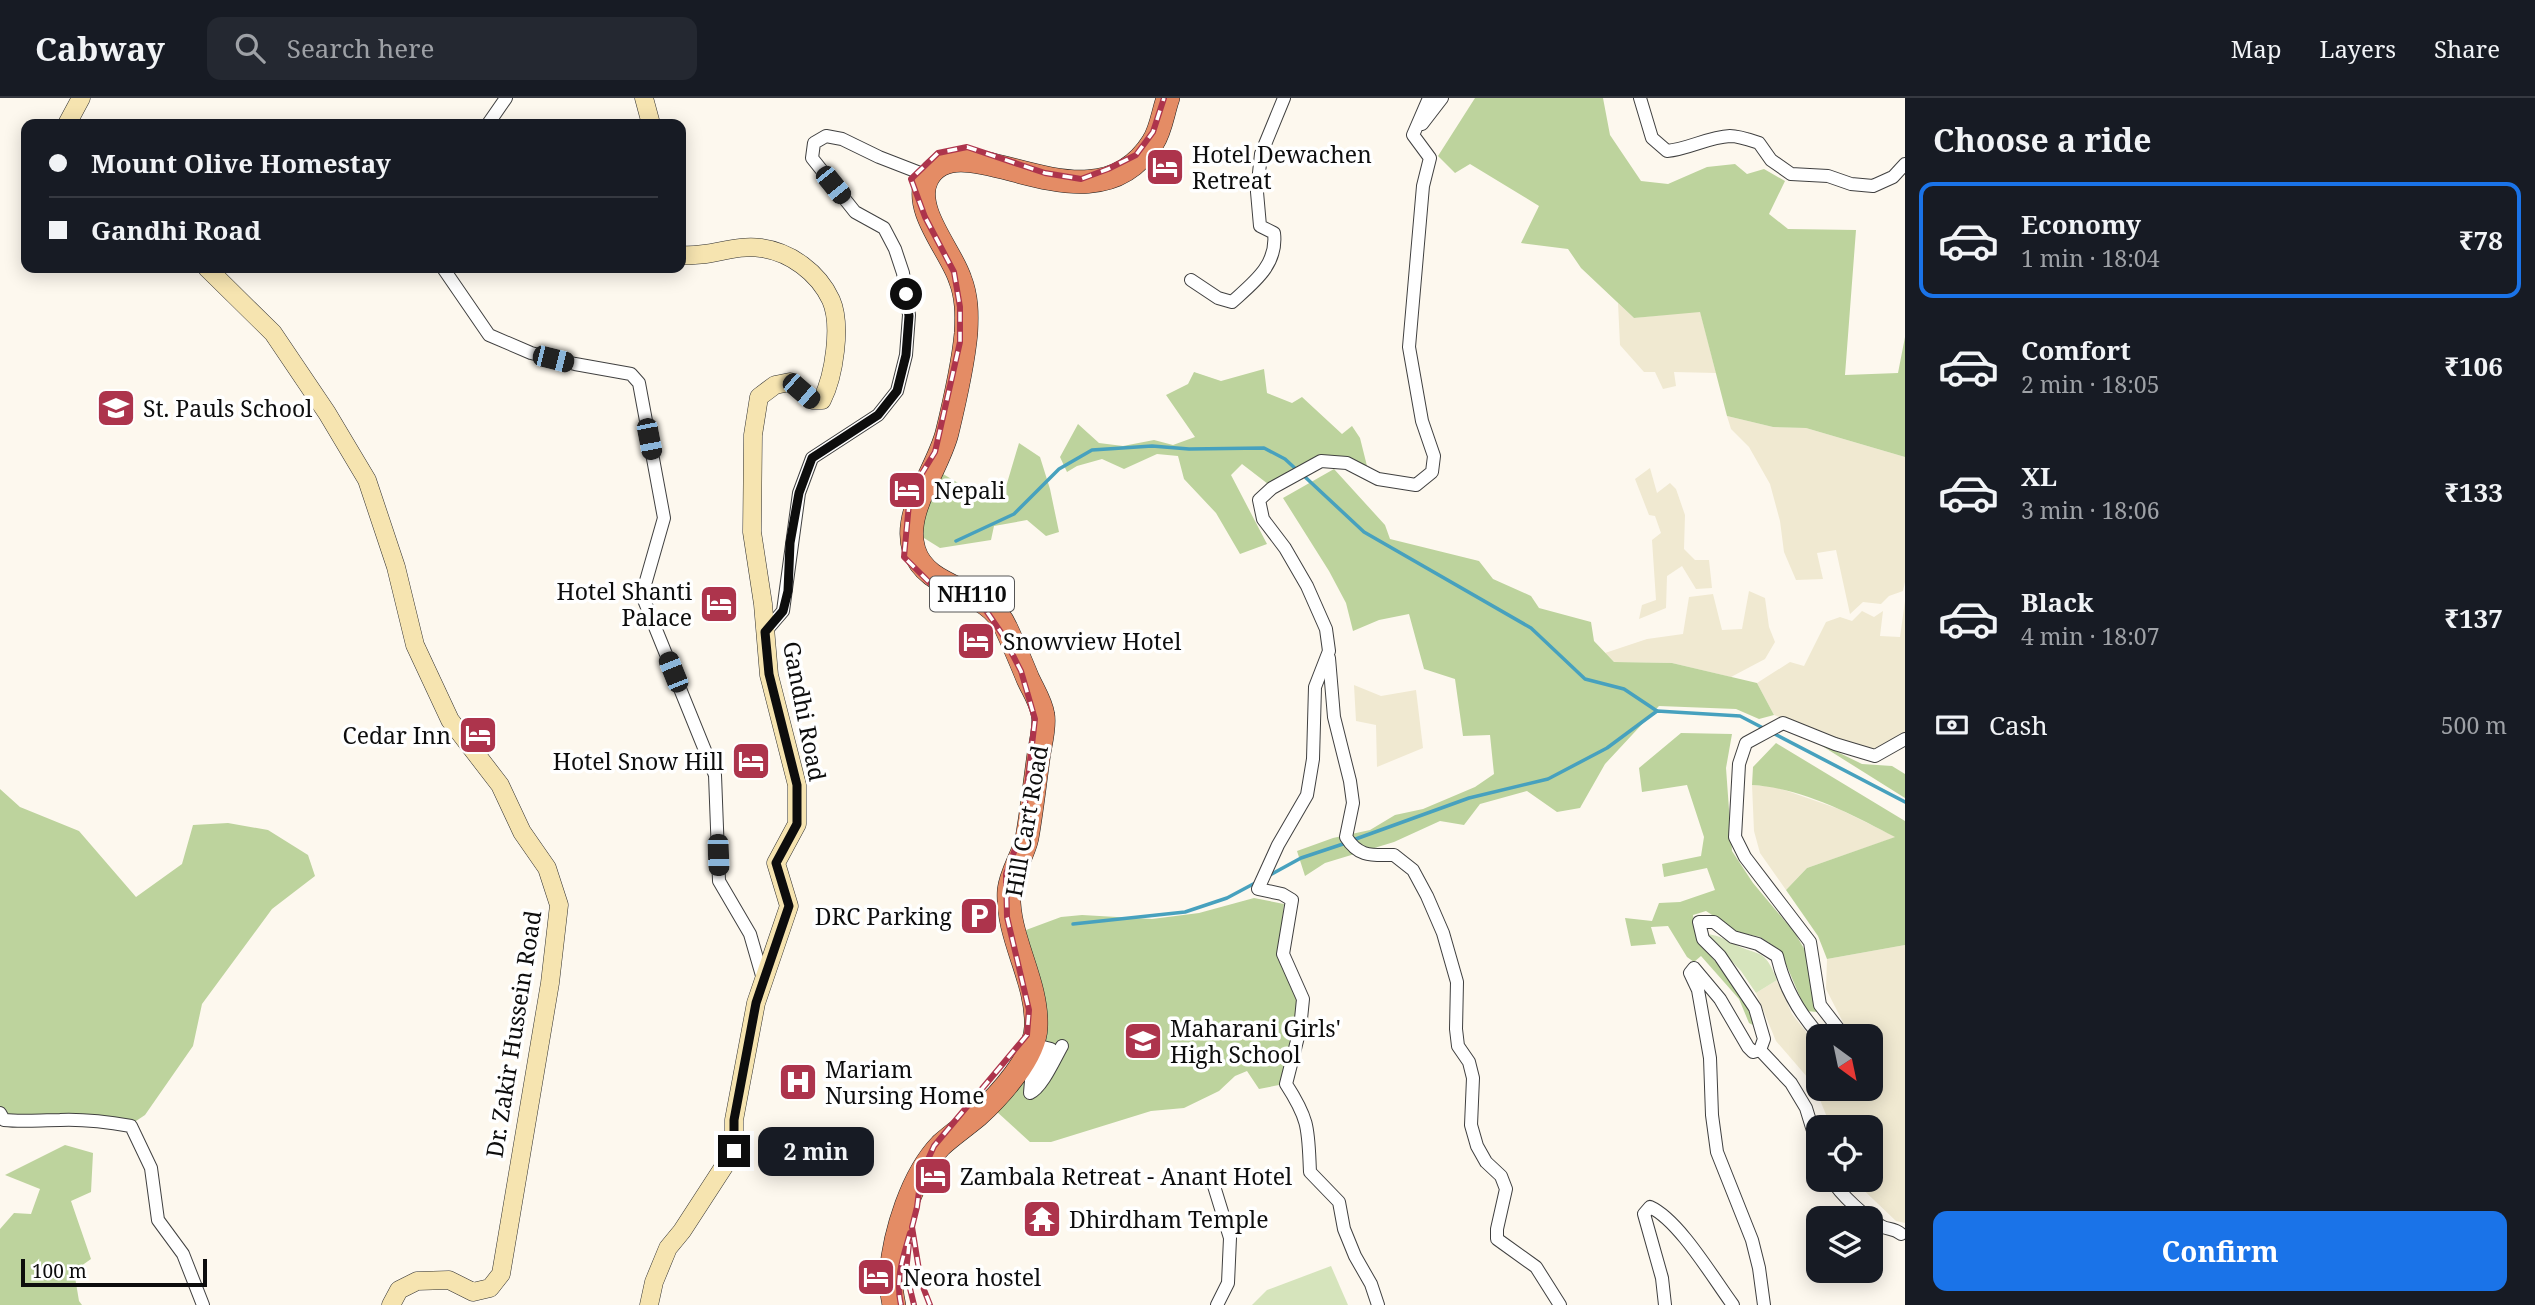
<!DOCTYPE html>
<html lang="en">
<head>
<meta charset="utf-8">
<style>
	:root { --surface:#171b24; --page:#242831; --text:#f1f3f6; --muted:#9ea1a6; --line:#363941; --accent:#1a73e8 }
	body { margin:0; font-family:"Noto Serif",serif; background:var(--page); color:var(--text); height:100vh; display:flex; flex-direction:column; font-size:26px; white-space:nowrap }
	* { box-sizing:border-box; margin:0 }
	p { font-size:23px; color:var(--muted) }
	.icon { flex:none; width:38px; height:38px; fill:none; stroke:currentColor; stroke-width:2; stroke-linecap:round; stroke-linejoin:round }
	.map { position:relative; flex:1; overflow:hidden }
	.drawer { display:flex; flex-direction:column; background:var(--surface); width:630px }
	.drawer>* { flex:none }
	.guide { position:absolute; left:21px; top:21px; width:665px; height:154px; border-radius:14px; box-shadow:0 4px 18px #0003; display:grid; align-content:center; height:154px; padding:0 28px; background:var(--surface) }
	.needle { width:46px; rotate:147deg }
	.tools { position:absolute; left:1806px; top:926px; display:grid; gap:14px }
	.tools a { display:grid; place-items:center; width:77px; height:77px; border-radius:14px; background:var(--surface); box-shadow:0 4px 18px #0003; font-size:35px }
	.scale { position:absolute; left:21px; bottom:18px; width:186px; box-sizing:border-box; padding-left:7px; border:4px solid #0d0d0d; border-top:0; font-size:19px; line-height:24px; white-space:nowrap; color:#0d0d0d; -webkit-text-stroke:5px #fff; paint-order:stroke }
	.end { position:absolute; width:32px; height:32px; margin:-16px; border:9px solid #0d0d0d; background:#fff; box-shadow:0 0 0 4px #fff }
	.from { border-radius:50% }
	.bubble { position:absolute; height:49px; border-radius:14px; background:var(--surface); box-shadow:0 4px 18px #0003; font-size:23px; font-weight:700; line-height:49px; text-align:center }
	.car { position:absolute; width:21px; height:42px; margin:-21px -10px; border-radius:9px; box-shadow:0 0 5px 2px #0007; background:linear-gradient(#222 24%,#8ab4d8 0 40%,#222 0 76%,#8ab4d8 0 86%,#222 0) }
	.guide b { display:flex; align-items:center; gap:24px; height:66px; font-size:26px }
	.guide b+b { border-top:2px solid var(--line) }
	.guide i { width:18px; height:18px; background:var(--text) }
	ul { padding:0; list-style:none }
	li { display:flex; align-items:center; gap:21px; height:116px; margin:0 14px 10px; padding:0 14px; border:4px solid transparent; border-radius:14px }
	li div { flex:1 }
	li b { display:block; font-size:26px }
	li em { font-style:normal; font-weight:700 }
	li.selected { border-color:var(--accent) }
	li>.icon { width:63px; height:63px; stroke-width:1.5 }
	h2 { padding:0 28px; font-size:32px; line-height:84px }
	.pay { display:flex; align-items:center; gap:18px; height:77px; padding:0 28px; font-size:26px }
	.pay p { margin-inline-start:auto }
	.primary-button { display:flex; gap:14px; margin-top:auto; padding:14px 28px }
	.primary-button a { flex:1; height:80px; border-radius:14px; background:var(--accent); color:#fff; font-size:28px; font-weight:700; line-height:80px; text-align:center }
	header { display:flex; align-items:center; gap:42px; box-sizing:border-box; height:98px; padding:0 35px; background:var(--surface); border-bottom:2px solid var(--line) }
	header strong { font-size:33px }
	nav { display:flex; gap:38px; margin-inline-start:auto; font-size:24px }
	.search { width:490px; height:63px; background:var(--page); display:flex; align-items:center; gap:18px; box-sizing:border-box; padding:0 24px; border-radius:14px; color:var(--muted); font-size:26px }
	main { display:flex; flex:1; min-height:0 }
	.map>svg:first-child { display:block }
	.farmland { fill:#f0e9d1 }
	.green { fill:#d6e4bc }
	.forest { fill:#bdd39d }
	.lines { fill:none; stroke-linecap:round; stroke-linejoin:round }
	.stream { stroke:#47a1be; stroke-width:3.5 }
	.street-casing { stroke:#404040; stroke-width:14 }
	.secondary-casing { stroke:#2f2f2f; stroke-width:19 }
	.highway-casing { stroke:#1e1e1e; stroke-width:24 }
	.street { stroke:#fff; stroke-width:12 }
	.secondary { stroke:#f6e4b0; stroke-width:18 }
	.highway { stroke:#e48c65; stroke-width:23 }
	.rail-casing { stroke:#ad344c; stroke-width:6 }
	.rail { stroke:#fff; stroke-width:3.5; stroke-dasharray:10; stroke-linecap:butt }
	.route { stroke:#0d0d0d; stroke-width:9 }
	.labels { text-anchor:middle; dominant-baseline:central; stroke-width:7; stroke-linejoin:round; paint-order:stroke }
	.shield { fill:#fff; stroke:#565656; stroke-width:2 }
	.shield-label { font-size:21px; font-weight:bold; fill:#0d0d0d }
	.poi-label { font-size:23px; fill:#0d0d0d; stroke:#fff; text-anchor:start }
	.street-label { font-size:23px; fill:#0d0d0d; stroke:#fff }
</style>
</head>
<body>
<header>
<strong>Cabway</strong>
<div class="search"><svg class="icon" aria-label="search" viewBox="0 0 24 24"><circle cx="10" cy="10" r="6"/><path d="M15 15l6 6"/></svg>Search here</div>
<nav><a>Map</a><a>Layers</a><a>Share</a></nav>
</header>
<main>
<div class="map">
<svg width="1905" height="1207" viewBox="0 0 1905 1207">
	<rect width="100%" height="100%" fill="#fdf8ee"/>
	<g class="farmland">
		<path d="M1618 205 1634 220 1700 213 1716 275 1674 274 1676 288 1663 291 1655 274H1644L1620 247Z"/>
		<path d="M1727 318 1773 329 1806 330 1905 359V484L1903 493 1889 498 1881 506 1863 504 1850 516 1836 452 1817 455 1823 481 1796 482 1784 454 1780 423 1770 386 1749 349 1731 331Z"/>
		<path d="M1650 370 1657 395 1670 385 1676 391 1685 417 1684 451 1695 462H1709L1712 490 1696 491 1682 468 1667 478 1666 510 1639 521 1642 507 1656 502 1652 442 1661 435 1655 418 1649 417 1635 381Z"/>
		<path d="M1749 493 1765 500 1769 529 1775 544 1765 561 1731 579 1672 565 1614 564 1605 555 1647 541 1683 536 1689 499 1713 496 1722 532 1742 531Z"/>
		<path d="M1905 503V636L1874 655 1774 617 1757 585 1790 564 1804 568 1826 524 1840 519 1852 523 1862 513 1874 519 1883 513 1880 538 1900 539Z"/>
		<path d="M1354 587 1381 598 1416 592 1423 650 1377 669 1376 627 1356 623Z"/>
		<path d="M1752 687 1776 689 1839 711 1896 739 1807 770 1786 792 1760 755 1754 733Z"/>
		<path d="M1905 847V1125L1896 1123 1853 1082H1871V1029H1831L1814 987 1776 943 1756 895 1777 882 1792 916 1818 949V990H1871V938H1850L1826 891 1827 861Z"/>
	</g>
	<g class="green">
		<path d="M1706 836C1718 837 1722 840 1732 845 1758 859 1764 848 1777 882L1756 895 1741 873Z"/>
		<path d="M1331 1168 1348 1207H1252L1267 1192Z"/>
	</g>
	<g class="forest">
		<path d="M1475 0H1603L1610 37 1641 83 1668 86 1707 69 1735 66 1747 76 1764 71 1785 83 1769 116 1788 131 1856 132 1845 277 1898 275 1905 239V359L1806 330 1773 329 1727 318 1700 214 1634 220 1581 170 1568 151 1521 145 1539 108 1470 66 1455 75 1438 58Z"/>
		<path d="M1264 271 1267 295 1292 305 1302 299 1342 336 1352 328 1360 340 1367 368 1348 360 1268 386 1242 366 1231 377 1267 446 1240 456 1216 415 1184 381 1178 358 1157 356 1124 371 1102 361 1077 368 1067 374 1060 359 1078 326 1099 345 1123 348 1154 342 1173 347 1195 339 1166 297 1188 286 1194 274 1221 283Z"/>
		<path d="M1019 345 1040 359 1050 391 1059 434 1046 438 1027 422 994 428 991 442 940 450 924 440 921 410 943 376 990 404 1005 392Z"/>
		<path d="M1334 371 1385 427 1390 441 1479 463 1493 481 1531 498 1539 510 1591 524 1594 543 1614 564 1672 565 1757 585 1774 617 1759 621 1736 611 1659 608 1605 666 1580 710 1557 714 1527 693 1480 706 1464 727 1440 723 1394 744 1325 765 1305 778 1297 753 1333 740 1370 732 1395 717 1423 711 1475 689 1494 676 1490 637 1463 638 1455 581 1424 571 1409 516 1379 522 1353 533 1346 505 1329 473 1283 400Z"/>
		<path d="M1681 635 1732 636 1726 670 1732 753 1753 785 1795 835 1806 854 1817 914 1806 913 1780 852 1760 839 1738 834 1706 813 1693 817 1698 843 1741 894 1757 929 1749 925 1739 901 1701 858 1694 864 1687 859 1668 828 1651 829 1656 846 1631 848 1625 820 1652 823 1659 805 1680 804 1715 792 1707 770 1664 779 1662 766 1701 758 1704 739 1687 687 1642 694 1639 670Z"/>
		<path d="M1811 641 1862 666 1892 668 1905 676V700Z"/>
		<path d="M1776 645 1905 723V847L1827 861 1818 838 1786 792 1807 770 1895 739C1851 716 1802 690 1752 687L1753 669Z"/>
		<path d="M0 691 20 709 79 733 136 799 182 766 193 727 228 725 268 732 308 757 315 778 272 811 202 906 193 948 145 1017 133 1025 20 1021 4 1015 0 1008Z"/>
		<path d="M1254 800 1284 806 1278 858 1299 903 1288 958 1279 987 1259 991 1247 973 1235 978 1219 993 1184 1010 1151 1013 1051 1044H1030L996 1013 1040 945 1026 832 1061 819 1082 817 1152 821 1199 815Z"/>
		<path d="M65 1047 93 1055 91 1094 71 1103 91 1161 74 1173 79 1203 82 1207H0V1131L14 1115 31 1116 40 1091 5 1077Z"/>
	</g>
	<g class="lines">
		<g class="stream">
			<path d="M1304 378 1364 434 1531 530 1585 581 1624 591 1657 613"/>
			<path d="M956 443 1014 416 1059 371 1092 352 1152 348 1189 351 1264 350 1285 361 1298 373"/>
			<path d="M1771 634 1905 704"/>
			<path d="M1353 742 1469 700 1548 681 1607 650 1657 613 1740 618 1765 631"/>
			<path d="M1270 777 1301 760 1346 745"/>
			<path d="M1073 826 1185 814 1227 800 1257 784"/>
		</g>
		<g class="street-casing">
			<g id="street">
				<path d="M1640 0 1652 40 1667 53C1689 51 1708 39 1730 38 1739 38 1750 42 1759 45L1771 62 1791 76 1828 78 1851 86 1873 88 1893 79 1905 66"/>
				<path d="M488 26 506 0"/>
				<path d="M1422 26 1442 0"/>
				<path d="M443 170 489 237 531 255 575 266 631 276 639 285 664 420 642 497 715 677 719 783 750 836 763 881"/>
				<path d="M1191 182 1218 200 1232 204C1253 185 1278 167 1274 135L1260 128 1257 94 1261 56 1284 0"/>
				<path d="M765 534 783 513 799 395 812 360 878 317 897 293 906 257 909 217 903 175 895 151 884 130 855 114 812 60 814 45 826 38 842 41 879 59 928 78"/>
				<path d="M1329 560 1334 619 1350 683 1353 705 1346 739C1359 760 1373 757 1394 757L1413 772 1427 798 1443 835 1457 884 1456 931 1458 948 1469 964 1473 980 1471 1027 1477 1048 1486 1064 1501 1078 1506 1091 1497 1131V1141L1536 1169 1560 1207"/>
				<path d="M1844 938 1820 907 1810 844 1745 759 1735 739 1739 666 1746 645 1783 625 1835 646 1875 658 1905 641"/>
				<path d="M1760 952 1791 985 1806 1010 1818 1049"/>
				<path d="M1032 962 1043 949 1051 951 1031 983 1030 995C1042 990 1055 960 1062 948"/>
				<path d="M0 1015 4 1022C23 1024 41 1022 60 1022 84 1021 108 1024 131 1028L151 1070 158 1122 183 1156 203 1207"/>
				<path d="M1832 1082C1840 1096 1866 1120 1881 1128 1888 1132 1894 1130 1901 1136"/>
				<path d="M1214 1088 1230 1140 1228 1185 1217 1207"/>
				<path d="M1378 1207 1371 1186 1355 1158 1344 1131 1339 1104 1310 1074C1308 1032 1310 1023 1286 986L1300 931 1303 901 1283 856 1292 802 1282 796 1258 791 1278 747 1307 697 1313 661 1315 589 1329 553 1326 531 1307 488 1285 450 1263 421 1259 402 1272 390 1321 363 1347 365 1378 381 1416 387 1432 374 1434 358 1422 323 1409 249 1423 88 1430 60 1413 37 1429 0"/>
				<path d="M1665 1207 1662 1180 1644 1116 1650 1109C1679 1122 1713 1180 1733 1207"/>
				<path d="M1764 1207 1759 1170 1752 1142 1717 1054 1712 1017 1710 960 1698 892 1690 875 1694 870 1720 901 1748 949 1753 954 1760 952 1764 941 1755 910 1720 858 1703 841 1699 824H1714L1733 839 1758 846 1777 858C1784 889 1799 915 1820 938"/>
			</g>
		</g>
		<g class="secondary-casing">
			<g id="secondary">
				<path d="M644 0 651 26"/>
				<path d="M67 26 81 0"/>
				<path d="M207 170 273 235 327 315 367 382 396 469 415 547 450 622 500 687 522 734 547 770 559 807 550 885 501 1176 490 1190 473 1194 449 1182 417 1183 399 1192 391 1207"/>
				<path d="M649 1207 654 1184 668 1150 682 1133 734 1053V1022L756 905 789 808 776 765 797 726V687L769 577 763 506 752 434 753 337 759 299 775 287 790 284 812 302H822C834 278 842 227 831 202 818 174 790 154 761 150 734 146 708 160 681 157"/>
			</g>
		</g>
		<g class="highway-casing">
			<path id="highway" d="M894 1207C892 1197 890 1186 891 1176 894 1135 912 1077 941 1047 952 1037 965 1028 977 1018 999 998 1035 959 1036 929 1038 882 1006 839 1009 792 1011 774 1023 758 1027 740 1032 712 1035 683 1039 655 1041 643 1045 628 1043 617 1041 604 1033 592 1028 581 1021 564 1014 547 1006 530 988 488 927 494 914 452 902 414 938 371 947 335 955 302 963 268 966 235 967 216 967 199 960 181 951 153 912 111 927 81 959 18 1091 143 1153 44 1161 32 1163 14 1168 0"/>
		</g>
		<use href="#street" class="street"/>
		<use href="#secondary" class="secondary"/>
		<use href="#highway" class="highway"/>
		<g class="rail-casing">
			<g id="rail">
				<path d="M909 1146 906 1174 914 1207"/>
				<path d="M901 1207C895 1181 903 1160 910 1135"/>
				<path d="M930 1207 921 1184 912 1129 917 1109 921 1077 934 1048 1027 937 1029 912 1007 819 1006 776 1022 732 1035 621 1021 573 1002 536 981 505 964 496 938 493 904 459 910 395 935 354 960 244V209L954 174 925 119 911 81 938 55 967 49 1045 75 1081 81 1108 71 1136 57 1153 34 1164 0"/>
			</g>
		</g>
		<use href="#rail" class="rail"/>
	</g>
	<g class="lines">
		<path class="route" d="M734 1053V1022L756 905 789 808 776 765 797 726V687L769 576 765 534 783 513 788 493 790 445 799 395 812 360 878 317 897 293 906 257 909 218 906 196"/>
	</g>
	<defs>
		<g id="hotel-square" transform="scale(2.0125)"><rect x="-9" y="-9" width="18" height="18" rx="4" fill="#ad344c" stroke="#fff"/><path d="M-6-4.5h1.5V1H6V5H4.5V3h-9V5H-6ZM-4 0a1.8 1.8 0 1 1 3.6 0ZM.5 0V-2.5h3Q6-2.5 6 0Z" fill="#fff"/></g>
		<g id="school-square" transform="scale(2.0125)"><rect x="-9" y="-9" width="18" height="18" rx="4" fill="#ad344c" stroke="#fff"/><path d="M0-5L7-2L0 1L-7-2ZM-4 1L0 2.5L4 1V4Q0 6-4 4Z" fill="#fff"/></g>
		<g id="parking-square" transform="scale(2.0125)"><rect x="-9" y="-9" width="18" height="18" rx="4" fill="#ad344c" stroke="#fff"/><path d="M-3.5-5.5H1a3.5 3.5 0 0 1 0 7H-1V5.5H-3.5ZM-1-3.4V-.6H.8a1.4 1.4 0 0 0 0-2.8Z" fill="#fff"/></g>
		<g id="hospital-square" transform="scale(2.0125)"><rect x="-9" y="-9" width="18" height="18" rx="4" fill="#ad344c" stroke="#fff"/><path d="M-5-5h3v3.5h4V-5h3V5h-3V1.5h-4V5h-3Z" fill="#fff"/></g>
		<g id="temple-square" transform="scale(2.0125)"><rect x="-9" y="-9" width="18" height="18" rx="4" fill="#ad344c" stroke="#fff"/><path d="M0-6L5-2H3V0L6.5 2.5H4V6H1.5V3h-3V6H-4V2.5H-6.5L-3 0V-2H-5Z" fill="#fff"/></g>
	</defs>
	<g fill-rule="evenodd">
		<use href="#hotel-square" x="1165" y="69"/>
		<use href="#school-square" x="116" y="310"/>
		<use href="#hotel-square" x="907" y="392"/>
		<use href="#hotel-square" x="719" y="506"/>
		<use href="#hotel-square" x="976" y="543"/>
		<use href="#hotel-square" x="478" y="637"/>
		<use href="#hotel-square" x="751" y="663"/>
		<use href="#parking-square" x="979" y="818"/>
		<use href="#school-square" x="1143" y="943"/>
		<use href="#hospital-square" x="798" y="984"/>
		<use href="#hotel-square" x="933" y="1078"/>
		<use href="#temple-square" x="1042" y="1121"/>
		<use href="#hotel-square" x="876" y="1179"/>
	</g>
	<g class="labels">
		<rect class="shield" x="930" y="478.5" width="84" height="35" rx="5"/>
		<g class="shield-label">
			<text x="972" y="496">NH110</text>
		</g>
		<g class="poi-label">
			<text x="1192" y="56">Hotel Dewachen<tspan x="1192" dy="26">Retreat</tspan></text>
			<text x="143" y="310">St. Pauls School</text>
			<text x="934" y="392">Nepali</text>
			<text x="692" y="493" text-anchor="end">Hotel Shanti<tspan x="692" dy="26">Palace</tspan></text>
			<text x="1003" y="543">Snowview Hotel</text>
			<text x="451" y="637" text-anchor="end">Cedar Inn</text>
			<text x="724" y="663" text-anchor="end">Hotel Snow Hill</text>
			<text x="952" y="818" text-anchor="end">DRC Parking</text>
			<text x="1170" y="930">Maharani Girls'<tspan x="1170" dy="26">High School</tspan></text>
			<text x="825" y="971">Mariam<tspan x="825" dy="26">Nursing Home</tspan></text>
			<text x="960" y="1078">Zambala Retreat - Anant Hotel</text>
			<text x="1069" y="1121">Dhirdham Temple</text>
			<text x="903" y="1179">Neora hostel</text>
		</g>
		<g class="street-label">
			<text transform="translate(805 613) rotate(79)">Gandhi Road</text>
			<text transform="translate(1026 723) rotate(-80)">Hill Cart Road</text>
			<text transform="translate(513 936) rotate(-81)">Dr. Zakir Hussein Road</text>
		</g>
	</g>
</svg>
<div class="tools">
<a><svg class="needle" viewBox="-14 -14 28 28"><path d="M0-13l5 13h-10z" fill="#e53935"/><path d="M0 13l5-13h-10z" fill="#9ea1a6"/></svg></a>
<a><svg class="icon" aria-label="locate" viewBox="0 0 24 24"><circle cx="12" cy="12" r="6"/><path d="M12 2v4M12 18v4M2 12h4M18 12h4"/></svg></a>
<a><svg class="icon" aria-label="layers" viewBox="0 0 24 24"><path d="M12 4l9 5-9 5-9-5zM3 14l9 5 9-5"/></svg></a>
</div>
<div class="scale">100 m</div>
<i class="end from" style="left:906px;top:196px"></i>
<i class="end" style="left:734px;top:1053px"></i>
<div class="bubble" style="left:758px;top:1029px;width:116px">2 min</div>
<i class="car" style="left:833px;top:87px;rotate:141deg"></i>
<i class="car" style="left:553px;top:261px;rotate:104deg"></i>
<i class="car" style="left:801px;top:293px;rotate:131deg"></i>
<i class="car" style="left:649px;top:341px;rotate:169deg"></i>
<i class="car" style="left:673px;top:574px;rotate:338deg"></i>
<i class="car" style="left:718px;top:757px;rotate:178deg"></i>
<div class="guide">
<b><i class="from"></i>Mount Olive Homestay</b>
<b><i></i>Gandhi Road</b>
</div>
</div>
<section class="drawer">
<h2>Choose a ride</h2>
<ul>
<li class="selected"><svg class="icon" aria-label="car" viewBox="0 0 24 24"><path d="M5 17H2v-5l4-1 3-4h7l3 4 3 1v5h-3M9 17h6M6 11h13"/><circle cx="7" cy="17" r="2"/><circle cx="17" cy="17" r="2"/></svg><div><b>Economy</b><p>1 min · 18:04</p></div><em>₹78</em></li>
<li><svg class="icon" aria-label="car" viewBox="0 0 24 24"><path d="M5 17H2v-5l4-1 3-4h7l3 4 3 1v5h-3M9 17h6M6 11h13"/><circle cx="7" cy="17" r="2"/><circle cx="17" cy="17" r="2"/></svg><div><b>Comfort</b><p>2 min · 18:05</p></div><em>₹106</em></li>
<li><svg class="icon" aria-label="car" viewBox="0 0 24 24"><path d="M5 17H2v-5l4-1 3-4h7l3 4 3 1v5h-3M9 17h6M6 11h13"/><circle cx="7" cy="17" r="2"/><circle cx="17" cy="17" r="2"/></svg><div><b>XL</b><p>3 min · 18:06</p></div><em>₹133</em></li>
<li><svg class="icon" aria-label="car" viewBox="0 0 24 24"><path d="M5 17H2v-5l4-1 3-4h7l3 4 3 1v5h-3M9 17h6M6 11h13"/><circle cx="7" cy="17" r="2"/><circle cx="17" cy="17" r="2"/></svg><div><b>Black</b><p>4 min · 18:07</p></div><em>₹137</em></li>
</ul>
<div class="pay"><svg class="icon" aria-label="cash" viewBox="0 0 24 24"><path d="M3 7h18v10H3z"/><circle cx="12" cy="12" r="2"/></svg>Cash<p>500 m</p></div>
<div class="primary-button"><a>Confirm</a></div>
</section>
</main>
</body>
</html>
